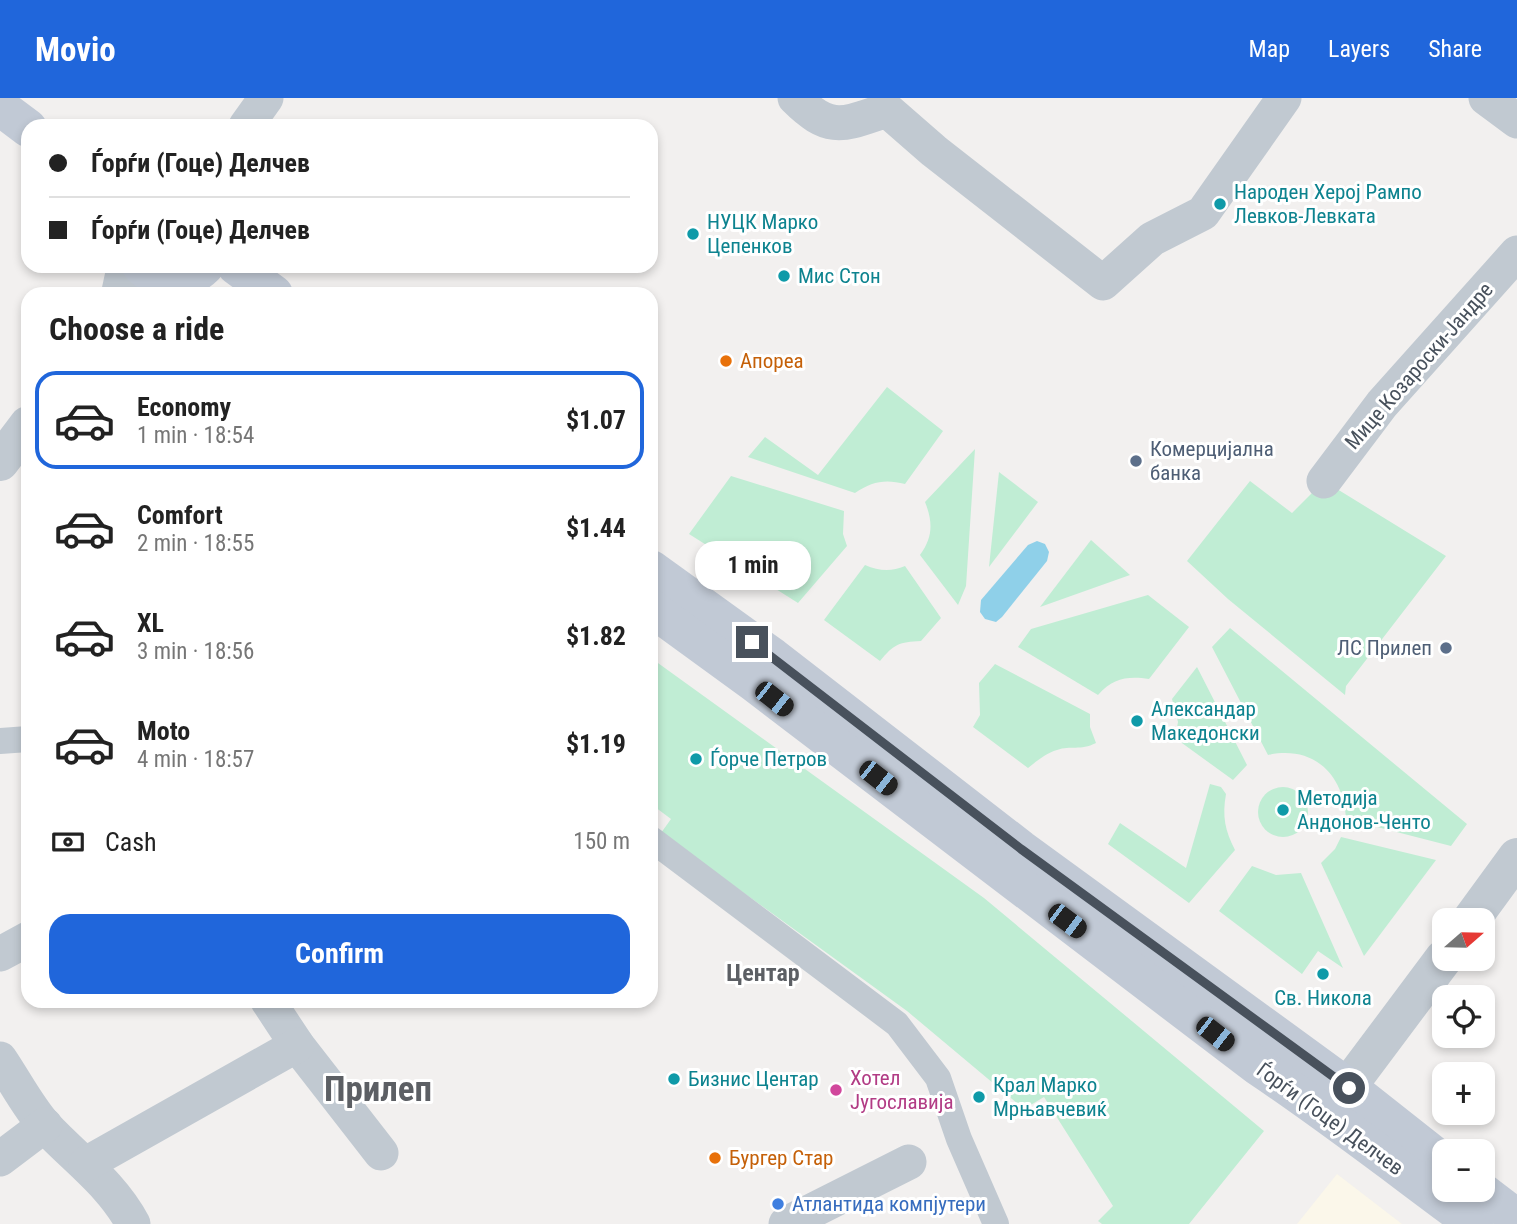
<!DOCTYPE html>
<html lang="en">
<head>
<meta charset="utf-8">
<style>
	:root { --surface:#fff; --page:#f6f6f6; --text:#222; --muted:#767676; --line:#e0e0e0; --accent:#2066db }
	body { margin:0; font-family:"Roboto Condensed",sans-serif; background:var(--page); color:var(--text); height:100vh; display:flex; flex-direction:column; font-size:26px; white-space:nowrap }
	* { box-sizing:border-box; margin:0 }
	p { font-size:23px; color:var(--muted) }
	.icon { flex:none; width:38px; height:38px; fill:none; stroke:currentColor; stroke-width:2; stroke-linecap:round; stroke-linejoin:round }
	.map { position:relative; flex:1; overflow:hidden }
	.side { position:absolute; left:21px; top:189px; width:637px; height:721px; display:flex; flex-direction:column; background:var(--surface); border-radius:21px; box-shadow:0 4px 10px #0003 }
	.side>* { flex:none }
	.banner { position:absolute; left:21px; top:21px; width:637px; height:154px; border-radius:21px; box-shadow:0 4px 10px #0003; display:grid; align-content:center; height:154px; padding:0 28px; background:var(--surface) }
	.needle { width:46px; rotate:70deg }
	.buttons { position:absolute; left:1432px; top:810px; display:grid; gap:14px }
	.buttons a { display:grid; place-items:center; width:63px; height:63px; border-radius:14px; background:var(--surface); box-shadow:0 4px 10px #0003; font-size:35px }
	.end { position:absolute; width:32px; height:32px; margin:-16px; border:9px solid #48515c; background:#fff; box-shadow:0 0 0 4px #fff }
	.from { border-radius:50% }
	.bubble { position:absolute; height:49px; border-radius:21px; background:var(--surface); box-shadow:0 4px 10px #0003; font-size:23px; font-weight:700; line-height:49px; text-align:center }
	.car { position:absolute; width:21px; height:42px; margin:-21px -10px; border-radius:9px; box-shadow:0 0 5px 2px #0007; background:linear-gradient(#222 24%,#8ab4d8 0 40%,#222 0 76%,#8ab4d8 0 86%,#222 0) }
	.banner b { display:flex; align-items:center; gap:24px; height:66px; font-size:26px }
	.banner b+b { border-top:2px solid var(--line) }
	.banner i { width:18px; height:18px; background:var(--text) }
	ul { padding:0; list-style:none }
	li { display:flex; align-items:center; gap:21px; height:98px; margin:0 14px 10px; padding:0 14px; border:4px solid transparent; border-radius:21px }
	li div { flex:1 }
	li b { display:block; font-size:26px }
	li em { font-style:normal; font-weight:700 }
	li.current { border-color:var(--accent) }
	li>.icon { width:63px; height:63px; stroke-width:1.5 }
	h2 { padding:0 28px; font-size:32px; line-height:84px }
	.pay { display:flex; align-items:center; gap:18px; height:77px; padding:0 28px; font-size:26px }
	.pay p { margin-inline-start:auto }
	.cta { display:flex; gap:14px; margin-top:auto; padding:14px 28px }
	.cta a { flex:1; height:80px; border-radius:21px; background:var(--accent); color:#fff; font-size:28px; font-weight:700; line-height:80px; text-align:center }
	header { display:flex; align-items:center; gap:42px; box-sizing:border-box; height:98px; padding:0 35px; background:var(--accent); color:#fff }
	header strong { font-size:33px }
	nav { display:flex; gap:38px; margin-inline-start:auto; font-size:24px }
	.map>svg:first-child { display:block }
	.commercial { fill:#fbf7ea }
	.green { fill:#c0edd4 }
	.water { fill:#8fd0e9 }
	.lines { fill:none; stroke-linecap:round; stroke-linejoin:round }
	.pedestrian { stroke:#c1c9d1; stroke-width:26 }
	.minor { stroke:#c1c9d1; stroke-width:35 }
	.tertiary { stroke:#c1c9d1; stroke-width:38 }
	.secondary { stroke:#c1c9d5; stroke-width:38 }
	.route { stroke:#48515c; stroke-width:9 }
	.culture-dot { fill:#0f9aa8; stroke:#fff; stroke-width:2.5 }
	.food-dot { fill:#e8710a; stroke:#fff; stroke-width:2.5 }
	.service-dot { fill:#5c6f8a; stroke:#fff; stroke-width:2.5 }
	.hotel-dot { fill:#d1479c; stroke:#fff; stroke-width:2.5 }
	.shop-dot { fill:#3f7fe0; stroke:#fff; stroke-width:2.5 }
	.labels { text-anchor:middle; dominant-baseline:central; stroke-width:6; stroke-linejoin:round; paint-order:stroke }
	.culture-label { font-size:21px; fill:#0d838f; stroke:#fff; text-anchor:start }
	.food-label { font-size:21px; fill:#c56008; stroke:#fff; text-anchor:start }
	.street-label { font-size:21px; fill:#48515c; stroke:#fff }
	.service-label { font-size:21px; fill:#4e5e75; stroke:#fff; text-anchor:start }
	.hotel-label { font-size:21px; fill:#b23c85; stroke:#fff; text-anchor:start }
	.shop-label { font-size:21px; fill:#366cbe; stroke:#fff; text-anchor:start }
	.quarter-label { font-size:24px; font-weight:bold; fill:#5c5f64; stroke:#fff }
	.town-label { font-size:35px; font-weight:bold; fill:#5c5f64; stroke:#fff }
</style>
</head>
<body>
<header>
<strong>Movio</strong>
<nav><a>Map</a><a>Layers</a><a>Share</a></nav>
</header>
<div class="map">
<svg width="1517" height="1126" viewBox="0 0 1517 1126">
	<rect width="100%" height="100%" fill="#f2f0ef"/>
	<path class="commercial" d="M1337 1076 1402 1126H1297Z"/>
	<g class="green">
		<path d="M887 289 943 333 905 386C886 381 872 383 855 395L748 359 765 339 818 377Z"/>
		<path d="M975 351 966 488 958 507 920 457C933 439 933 424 925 404Z"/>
		<path d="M999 374 1038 404 989 469Z"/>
		<path d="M731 378 844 413 843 436 847 448 798 505 689 436Z"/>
		<path d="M1250 383 1292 415 1324 383 1446 458 1346 588 1345 597 1228 501 1187 463Z"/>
		<path d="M1091 442 1130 477 1040 509Z"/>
		<path d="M865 467C879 473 891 474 905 468L941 520 921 543C899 544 894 546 880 563L824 522Z"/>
		<path d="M1148 497 1189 529 1149 581C1128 578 1113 580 1098 597L1018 549 1031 531Z"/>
		<path d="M1230 530 1467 726 1451 748 1346 721C1344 677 1314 647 1268 657L1212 549Z"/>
		<path d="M651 560 984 800 1264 1033 1189 1126H1102L1098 1123 1113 1108 1044 999 1024 1011 907 913 661 735 671 721 651 706Z"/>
		<path d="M995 566 1090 616V629L1096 645C1080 653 1071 647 1057 652 1046 655 1037 663 1028 670L973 629 980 617 979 585Z"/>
		<path d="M1197 569 1247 667 1233 682 1175 640 1178 624 1172 601Z"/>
		<path d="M1210 686 1221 689 1226 696C1222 718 1225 733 1235 752L1189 805 1108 746 1120 725 1186 770Z"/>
		<circle cx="1283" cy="714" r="25"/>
		<path d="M1341 739 1436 762 1364 858 1321 765 1335 751Z"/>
		<path d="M1252 768 1276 777 1301 775 1343 870 1318 853 1302 876 1219 813Z"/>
	</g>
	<path class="water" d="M1037 443 1045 446 1049 454 1047 463 1002 519 996 524 985 521 980 514 981 502 1028 447Z"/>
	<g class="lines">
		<g class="pedestrian">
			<path d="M0 643 28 641"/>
			<path d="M651 741 897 926 938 980 959 1041 996 1126"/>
		</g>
		<g class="minor">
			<path d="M795 0C831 36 844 26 887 12L934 53 1103 185 1152 141 1203 115 1284 0"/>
			<path d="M1486 0 1517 23"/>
			<path d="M246 28 266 0"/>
			<path d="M1324 383 1382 306 1517 155"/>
			<path d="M0 856 28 841"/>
			<path d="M268 903 297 947 381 1055"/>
			<path d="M0 961C15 983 28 1009 46 1029 76 1061 112 1086 133 1126"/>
			<path d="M0 1061 45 1027"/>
			<path d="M86 1066 297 947"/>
			<path d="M786 1126 909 1064"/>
		</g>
		<g class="tertiary">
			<path d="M120 196 126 168"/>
			<path d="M0 364 28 327"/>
			<path d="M1471 822 1517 759"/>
			<path d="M1328 1015 1444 860"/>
		</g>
		<g class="secondary">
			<path d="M0 9 28 30"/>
			<path d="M141 168C159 184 187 186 205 168"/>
			<path d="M236 168 274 196"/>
			<path d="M651 471 773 559 1021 751 1349 990 1444 1065"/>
			<path d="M651 510 754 585 1257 968C1332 1018 1402 1073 1474 1126"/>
			<path d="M1480 1092 1517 1120"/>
		</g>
	</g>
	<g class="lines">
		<path class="route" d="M752 544 1021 751 1349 990"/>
	</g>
	<g class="culture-dot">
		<circle cx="1220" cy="106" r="7"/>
		<circle cx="693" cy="136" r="7"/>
		<circle cx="784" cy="178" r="7"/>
		<circle cx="1137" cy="623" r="7"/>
		<circle cx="696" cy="661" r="7"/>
		<circle cx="1283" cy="712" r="7"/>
		<circle cx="1323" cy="876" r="7"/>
		<circle cx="674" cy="981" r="7"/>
		<circle cx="979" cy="999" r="7"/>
	</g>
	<g class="food-dot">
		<circle cx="726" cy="263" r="7"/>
		<circle cx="715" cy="1060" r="7"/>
	</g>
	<g class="service-dot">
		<circle cx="1136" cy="363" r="7"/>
		<circle cx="1446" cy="550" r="7"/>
	</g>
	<circle class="hotel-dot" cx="836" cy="992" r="7"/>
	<circle class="shop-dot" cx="778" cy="1106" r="7"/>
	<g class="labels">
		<g class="culture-label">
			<text x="1234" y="94">Народен Херој Рампо<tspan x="1234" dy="24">Левков-Левката</tspan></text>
			<text x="707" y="124">НУЦК Марко<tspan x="707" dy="24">Цепенков</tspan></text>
			<text x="798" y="178">Мис Стон</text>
			<text x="1151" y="611">Александар<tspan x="1151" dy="24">Македонски</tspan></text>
			<text x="710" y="661">Ѓорче Петров</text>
			<text x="1297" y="700">Методија<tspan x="1297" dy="24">Андонов-Ченто</tspan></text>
			<text x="1323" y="900" text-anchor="middle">Св. Никола</text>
			<text x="688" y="981">Бизнис Центар</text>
			<text x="993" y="987">Крал Марко<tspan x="993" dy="24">Мрњавчевиќ</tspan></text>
		</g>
		<g class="food-label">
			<text x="740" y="263">Апореа</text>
			<text x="729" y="1060">Бургер Стар</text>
		</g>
		<g class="street-label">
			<text transform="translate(1419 268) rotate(-49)">Мице Козароски-Јандре</text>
			<text transform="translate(1330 1021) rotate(36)">Ѓорѓи (Гоце) Делчев</text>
		</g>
		<g class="service-label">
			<text x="1150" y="351">Комерцијална<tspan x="1150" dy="24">банка</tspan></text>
			<text x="1432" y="550" text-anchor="end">ЛС Прилеп</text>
		</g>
		<g class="hotel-label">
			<text x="850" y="980">Хотел<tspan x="850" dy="24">Југославија</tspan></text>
		</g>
		<g class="shop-label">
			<text x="792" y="1106">Атлантида компјутери</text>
		</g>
		<g class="quarter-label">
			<text x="763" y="875">Центар</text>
		</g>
		<g class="town-label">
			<text x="378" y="991">Прилеп</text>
		</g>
	</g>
</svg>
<div class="buttons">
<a><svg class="needle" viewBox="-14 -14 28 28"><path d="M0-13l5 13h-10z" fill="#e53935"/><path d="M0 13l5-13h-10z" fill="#767676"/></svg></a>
<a><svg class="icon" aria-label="locate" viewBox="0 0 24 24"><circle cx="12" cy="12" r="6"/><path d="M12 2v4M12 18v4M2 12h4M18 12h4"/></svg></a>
<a>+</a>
<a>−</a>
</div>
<i class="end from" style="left:1349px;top:990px"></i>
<i class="end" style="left:752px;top:544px"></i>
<div class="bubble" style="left:695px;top:443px;width:116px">1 min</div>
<i class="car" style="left:774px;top:601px;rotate:128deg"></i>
<i class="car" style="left:878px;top:680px;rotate:128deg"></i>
<i class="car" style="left:1067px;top:823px;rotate:127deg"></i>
<i class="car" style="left:1215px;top:936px;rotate:128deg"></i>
<div class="banner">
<b><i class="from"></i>Ѓорѓи (Гоце) Делчев</b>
<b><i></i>Ѓорѓи (Гоце) Делчев</b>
</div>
<section class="side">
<h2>Choose a ride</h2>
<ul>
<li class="current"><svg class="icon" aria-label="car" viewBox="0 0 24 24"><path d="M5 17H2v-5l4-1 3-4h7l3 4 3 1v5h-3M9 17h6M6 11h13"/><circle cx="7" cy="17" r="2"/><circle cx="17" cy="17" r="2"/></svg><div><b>Economy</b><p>1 min · 18:54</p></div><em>$1.07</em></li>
<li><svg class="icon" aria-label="car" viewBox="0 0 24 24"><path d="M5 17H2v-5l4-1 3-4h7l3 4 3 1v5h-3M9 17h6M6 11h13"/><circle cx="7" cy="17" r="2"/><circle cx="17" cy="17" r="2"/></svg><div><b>Comfort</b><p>2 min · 18:55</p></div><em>$1.44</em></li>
<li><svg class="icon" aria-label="car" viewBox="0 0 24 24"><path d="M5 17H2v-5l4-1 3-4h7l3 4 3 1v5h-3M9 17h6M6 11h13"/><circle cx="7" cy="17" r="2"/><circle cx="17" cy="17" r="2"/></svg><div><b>XL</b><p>3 min · 18:56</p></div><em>$1.82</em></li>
<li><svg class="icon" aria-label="car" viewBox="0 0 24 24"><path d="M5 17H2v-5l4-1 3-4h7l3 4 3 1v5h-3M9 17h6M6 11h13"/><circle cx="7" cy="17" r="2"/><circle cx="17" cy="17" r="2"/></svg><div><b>Moto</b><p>4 min · 18:57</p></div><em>$1.19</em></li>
</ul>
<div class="pay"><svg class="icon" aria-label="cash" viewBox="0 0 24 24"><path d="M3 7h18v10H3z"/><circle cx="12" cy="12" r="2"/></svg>Cash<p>150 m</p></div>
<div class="cta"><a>Confirm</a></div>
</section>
</div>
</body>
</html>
